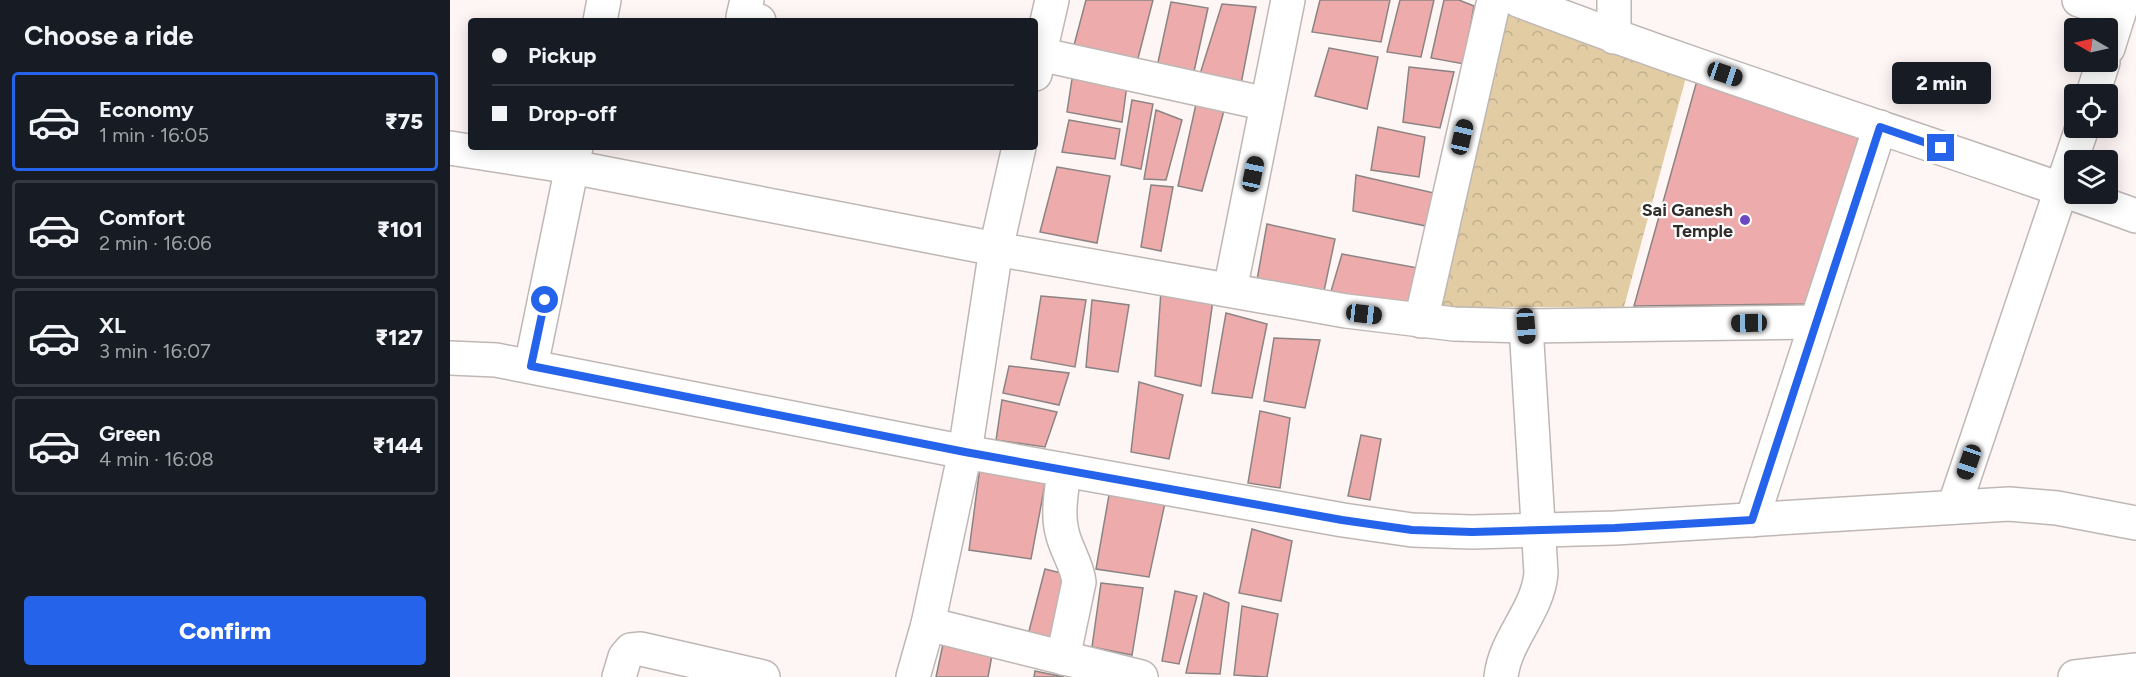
<!DOCTYPE html>
<html lang="en">
<head>
<meta charset="utf-8">
<style>
	:root { --surface:#171b24; --page:#242831; --text:#f1f3f6; --muted:#9ea1a6; --line:#363941; --accent:#2563eb }
	body { margin:0; font-family:Figtree,sans-serif; background:var(--page); color:var(--text); height:100vh; display:flex; flex-direction:column; font-size:22px; white-space:nowrap }
	* { box-sizing:border-box; margin:0 }
	p { font-size:20px; color:var(--muted) }
	.icon { flex:none; width:33px; height:33px; fill:none; stroke:currentColor; stroke-width:2; stroke-linecap:round; stroke-linejoin:round }
	.map { position:relative; flex:1; overflow:hidden }
	.details { display:flex; flex-direction:column; background:var(--surface); width:450px }
	.details>* { flex:none }
	.banner { position:absolute; left:18px; top:18px; width:570px; height:132px; border-radius:6px; box-shadow:0 3px 15px #0003; display:grid; align-content:center; height:132px; padding:0 24px; background:var(--surface) }
	.needle { width:39px; rotate:279deg }
	.fabs { position:absolute; left:1614px; top:18px; display:grid; gap:12px }
	.fabs a { display:grid; place-items:center; width:54px; height:54px; border-radius:6px; background:var(--surface); box-shadow:0 3px 15px #0003; font-size:30px }
	.end { position:absolute; width:27px; height:27px; margin:-14px; border:8px solid #2563eb; background:#fff; box-shadow:0 0 0 3px #fff }
	.from { border-radius:50% }
	.bubble { position:absolute; height:42px; border-radius:6px; background:var(--surface); box-shadow:0 3px 15px #0003; font-size:20px; font-weight:800; line-height:42px; text-align:center }
	.car { position:absolute; width:18px; height:36px; margin:-18px -9px; border-radius:8px; box-shadow:0 0 4px 2px #0007; background:linear-gradient(#222 24%,#8ab4d8 0 40%,#222 0 76%,#8ab4d8 0 86%,#222 0) }
	.banner b { display:flex; align-items:center; gap:21px; height:57px; font-size:22px }
	.banner b+b { border-top:2px solid var(--line) }
	.banner i { width:15px; height:15px; background:var(--text) }
	ul { padding:0; list-style:none }
	li { display:flex; align-items:center; gap:18px; height:99px; margin:0 12px 9px; padding:0 12px; border:3px solid var(--line); border-radius:6px }
	li div { flex:1 }
	li b { display:block; font-size:22px }
	li em { font-style:normal; font-weight:800 }
	li.current { border-color:var(--accent) }
	li>.icon { width:54px; height:54px; stroke-width:1.5 }
	h2 { padding:0 24px; font-size:27px; line-height:72px }
	.cta { display:flex; gap:12px; margin-top:auto; padding:12px 24px }
	.cta a { flex:1; height:69px; border-radius:6px; background:var(--accent); color:#fff; font-size:24px; font-weight:800; line-height:69px; text-align:center }
	main { display:flex; flex:1; min-height:0 }
	.map>svg:first-child { display:block }
	.park { fill:url(#park-crowns) }
	.building { fill:#edabab; stroke:#8c8484; stroke-width:1.5 }
	.lines { fill:none; stroke-linecap:round; stroke-linejoin:round }
	.minor-casing { stroke:#beb7b4; stroke-width:36 }
	.minor { stroke:#fff; stroke-width:33 }
	.route { stroke:#2563eb; stroke-width:8 }
	.poi-dot { fill:#6c48c0; stroke:#fff; stroke-width:2 }
	.labels { text-anchor:middle; dominant-baseline:central; stroke-width:4.5; stroke-linejoin:round; paint-order:stroke }
	.poi-label { font-size:18px; font-weight:bold; fill:#302d2c; stroke:#fff; text-anchor:end }
</style>
</head>
<body>
<main>
<section class="details">
<h2>Choose a ride</h2>
<ul>
<li class="current"><svg class="icon" aria-label="car" viewBox="0 0 24 24"><path d="M5 17H2v-5l4-1 3-4h7l3 4 3 1v5h-3M9 17h6M6 11h13"/><circle cx="7" cy="17" r="2"/><circle cx="17" cy="17" r="2"/></svg><div><b>Economy</b><p>1 min · 16:05</p></div><em>₹75</em></li>
<li><svg class="icon" aria-label="car" viewBox="0 0 24 24"><path d="M5 17H2v-5l4-1 3-4h7l3 4 3 1v5h-3M9 17h6M6 11h13"/><circle cx="7" cy="17" r="2"/><circle cx="17" cy="17" r="2"/></svg><div><b>Comfort</b><p>2 min · 16:06</p></div><em>₹101</em></li>
<li><svg class="icon" aria-label="car" viewBox="0 0 24 24"><path d="M5 17H2v-5l4-1 3-4h7l3 4 3 1v5h-3M9 17h6M6 11h13"/><circle cx="7" cy="17" r="2"/><circle cx="17" cy="17" r="2"/></svg><div><b>XL</b><p>3 min · 16:07</p></div><em>₹127</em></li>
<li><svg class="icon" aria-label="car" viewBox="0 0 24 24"><path d="M5 17H2v-5l4-1 3-4h7l3 4 3 1v5h-3M9 17h6M6 11h13"/><circle cx="7" cy="17" r="2"/><circle cx="17" cy="17" r="2"/></svg><div><b>Green</b><p>4 min · 16:08</p></div><em>₹144</em></li>
</ul>
<div class="cta"><a>Confirm</a></div>
</section>
<div class="map">
<svg width="1686" height="677" viewBox="0 0 1686 677">
	<defs>
		<pattern id="park-crowns" width="20" height="18" patternUnits="userSpaceOnUse" patternTransform="scale(1.5)"><rect width="20" height="18" fill="#e1cca4"/><path d="M2 6a3 3 0 1 1 6 0M12 15a3 3 0 1 1 6 0" fill="none" stroke="#c1b08d"/></pattern>
	</defs>
	<rect width="100%" height="100%" fill="#fef6f4"/>
	<path class="park" d="M1050 7 1236 77 1174 307H985Z"/>
	<g class="building">
		<path d="M636 0H703L686 66 623 49Z"/>
		<path d="M870 0H940L931 42 862 32Z"/>
		<path d="M950 0H984L971 57 937 52Z"/>
		<path d="M994 0H1009L1024 6 1014 64 981 58Z"/>
		<path d="M721 2 758 8 743 76 707 67Z"/>
		<path d="M772 4 806 7 791 84 750 74Z"/>
		<path d="M879 48 928 57 917 109 865 96Z"/>
		<path d="M959 67 1004 72 990 128 953 122Z"/>
		<path d="M1248 77 1409 137 1357 304 1184 306Z"/>
		<path d="M622 79 677 85 672 122 617 112Z"/>
		<path d="M682 100 703 104 691 169 671 165Z"/>
		<path d="M746 104 775 107 752 191 728 186Z"/>
		<path d="M706 110 732 120 716 180 694 179Z"/>
		<path d="M619 120 670 129 665 159 612 152Z"/>
		<path d="M928 127 975 137 969 177 921 170Z"/>
		<path d="M607 167 660 176 647 243 590 232Z"/>
		<path d="M906 175 984 193 976 226 903 211Z"/>
		<path d="M701 185 723 187 711 251 691 247Z"/>
		<path d="M817 224 885 239 874 291 807 280Z"/>
		<path d="M892 254 968 268 959 308 879 298Z"/>
		<path d="M711 291 763 300 751 386 705 376Z"/>
		<path d="M591 296 636 300 625 367 581 359Z"/>
		<path d="M642 300 679 305 668 372 636 367Z"/>
		<path d="M776 313 817 324 802 398 762 393Z"/>
		<path d="M824 338 870 340 855 408 814 401Z"/>
		<path d="M559 366 619 373 609 405 553 393Z"/>
		<path d="M689 382 733 395 719 459 681 452Z"/>
		<path d="M552 400 607 412 595 447 546 440Z"/>
		<path d="M810 411 840 418 830 488 798 483Z"/>
		<path d="M911 435 931 439 920 500 898 496Z"/>
		<path d="M530 467 596 479 581 559 519 550Z"/>
		<path d="M659 495 715 503 699 577 646 569Z"/>
		<path d="M802 529 842 541 831 601 789 593Z"/>
		<path d="M595 569 619 575 606 640 578 635Z"/>
		<path d="M651 583 693 588 682 655 642 647Z"/>
		<path d="M725 591 747 596 729 664 712 661Z"/>
		<path d="M754 593 779 603 770 674 736 673Z"/>
		<path d="M792 606 828 614 817 677 784 675Z"/>
		<path d="M493 644 542 655 538 677H486Z"/>
		<path d="M585 671 614 677H584Z"/>
	</g>
	<g class="lines">
		<g class="minor-casing">
			<g id="minor">
				<path d="M297 0 293 17 309 21"/>
				<path d="M1068 0C1272 78 1481 142 1686 216"/>
				<path d="M1164 0V37"/>
				<path d="M1629 0 1669 13"/>
				<path d="M150 21 154 0"/>
				<path d="M1658 48 1673 0"/>
				<path d="M589 54 817 104"/>
				<path d="M585 74 602 0"/>
				<path d="M1643 94 1653 62"/>
				<path d="M0 148 122 167 546 249 896 311 1004 324 1076 326 1366 322"/>
				<path d="M780 290 838 0"/>
				<path d="M971 321 1044 0"/>
				<path d="M0 358 46 360 515 452 893 520 962 530 1022 532 1165 528 1559 504 1607 508 1686 523"/>
				<path d="M81 366 126 147"/>
				<path d="M1504 507 1632 128"/>
				<path d="M1302 520 1430 127"/>
				<path d="M478 624 691 677"/>
				<path d="M613 658 629 582C627 564 616 550 612 532 607 512 612 490 614 470"/>
				<path d="M169 677 175 657 181 650 191 649 313 677"/>
				<path d="M463 677 478 624 515 452 546 249 569 147"/>
				<path d="M1051 677C1055 639 1088 611 1091 573L1076 326"/>
				<path d="M1625 677 1686 670"/>
			</g>
		</g>
		<use href="#minor" class="minor"/>
	</g>
	<g class="lines">
		<path class="route" d="M95 300 81 366 515 452 892 520 962 530 1022 532 1165 528 1302 520 1430 127 1491 148"/>
	</g>
	<circle class="poi-dot" cx="1295" cy="220" r="6"/>
	<g class="labels">
		<g class="poi-label">
			<text x="1283" y="210">Sai Ganesh<tspan x="1283" dy="21">Temple</tspan></text>
		</g>
	</g>
</svg>
<div class="fabs">
<a><svg class="needle" viewBox="-14 -14 28 28"><path d="M0-13l5 13h-10z" fill="#e53935"/><path d="M0 13l5-13h-10z" fill="#9ea1a6"/></svg></a>
<a><svg class="icon" aria-label="locate" viewBox="0 0 24 24"><circle cx="12" cy="12" r="6"/><path d="M12 2v4M12 18v4M2 12h4M18 12h4"/></svg></a>
<a><svg class="icon" aria-label="layers" viewBox="0 0 24 24"><path d="M12 4l9 5-9 5-9-5zM3 14l9 5 9-5"/></svg></a>
</div>
<i class="end from" style="left:95px;top:300px"></i>
<i class="end" style="left:1491px;top:148px"></i>
<div class="bubble" style="left:1442px;top:62px;width:99px">2 min</div>
<i class="car" style="left:1275px;top:74px;rotate:109deg"></i>
<i class="car" style="left:1012px;top:137px;rotate:13deg"></i>
<i class="car" style="left:803px;top:174px;rotate:12deg"></i>
<i class="car" style="left:914px;top:314px;rotate:97deg"></i>
<i class="car" style="left:1299px;top:323px;rotate:269deg"></i>
<i class="car" style="left:1076px;top:326px;rotate:176deg"></i>
<i class="car" style="left:1519px;top:462px;rotate:199deg"></i>
<div class="banner">
<b><i class="from"></i>Pickup</b>
<b><i></i>Drop-off</b>
</div>
</div>
</main>
</body>
</html>
